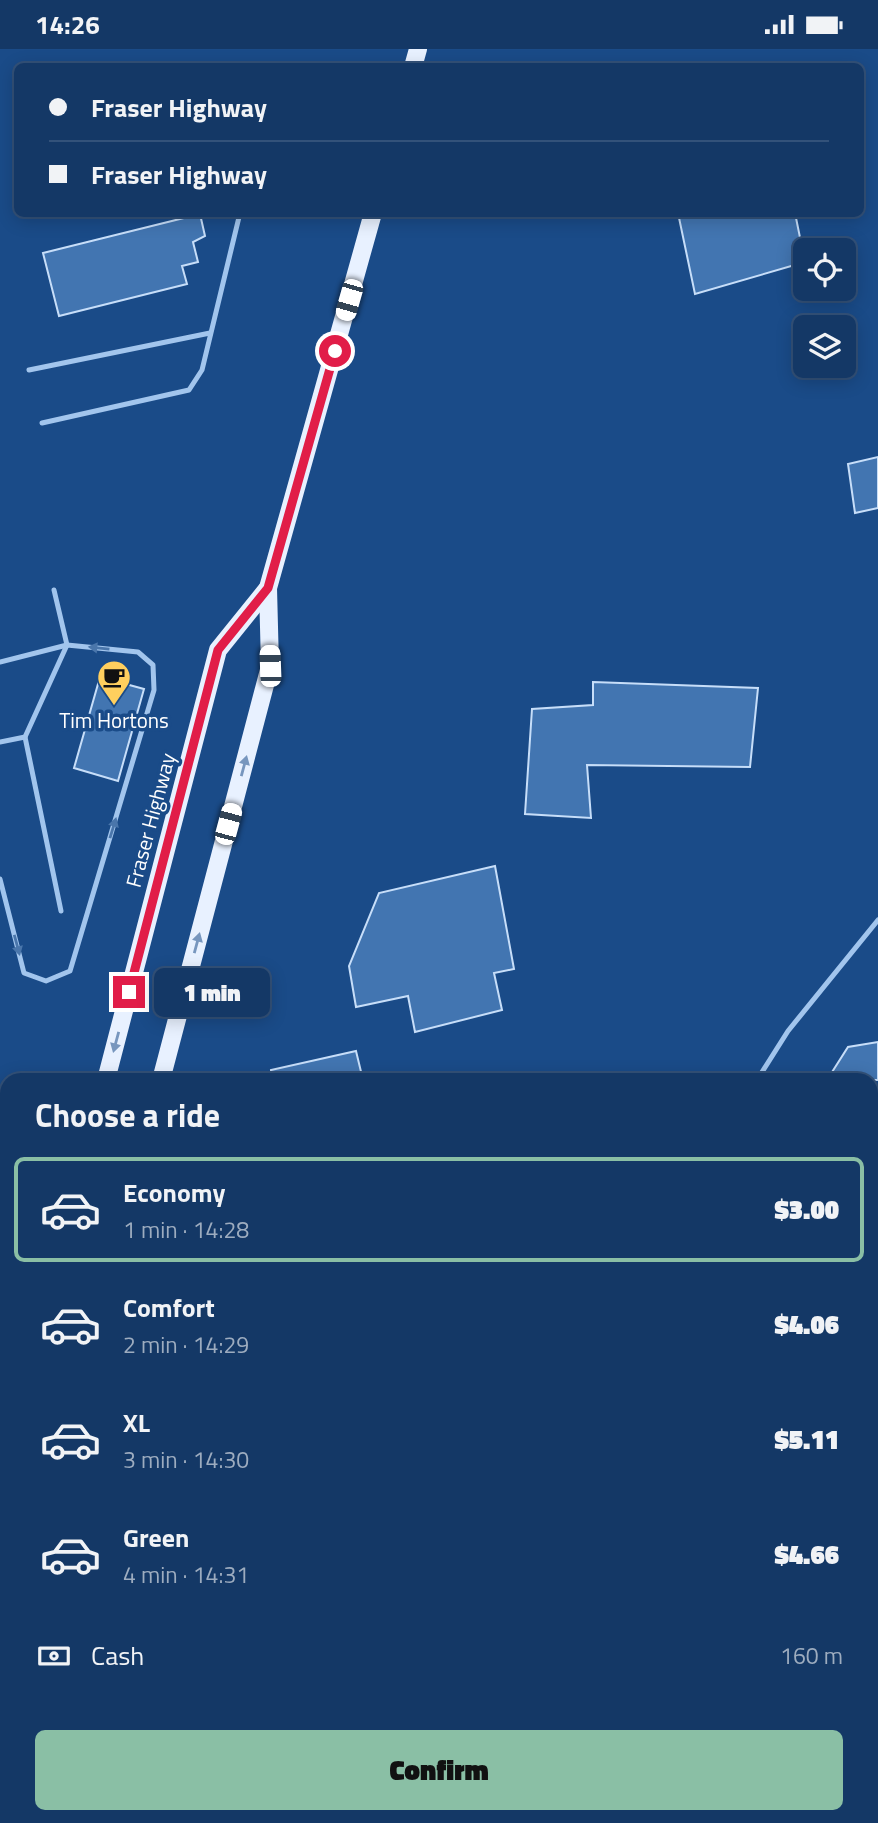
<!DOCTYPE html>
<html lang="en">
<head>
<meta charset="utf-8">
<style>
	:root { --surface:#143866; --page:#21436f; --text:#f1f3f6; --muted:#9dacbf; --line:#33527a; --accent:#8abfa5 }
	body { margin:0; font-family:"Titillium Web",sans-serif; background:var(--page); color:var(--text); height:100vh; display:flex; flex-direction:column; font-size:26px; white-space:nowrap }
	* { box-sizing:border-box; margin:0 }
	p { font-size:23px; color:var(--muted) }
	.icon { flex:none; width:38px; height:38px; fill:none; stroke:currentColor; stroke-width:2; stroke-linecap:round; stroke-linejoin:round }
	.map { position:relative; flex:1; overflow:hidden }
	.drawer { position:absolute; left:0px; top:1024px; width:878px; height:751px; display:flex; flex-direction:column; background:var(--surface); border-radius:21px 21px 0 0; box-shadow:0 4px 18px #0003,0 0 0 2px var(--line) }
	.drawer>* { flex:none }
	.hud { position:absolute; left:14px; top:14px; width:850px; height:154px; border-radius:10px; box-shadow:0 4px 18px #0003,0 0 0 2px var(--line); display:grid; align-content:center; height:154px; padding:0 35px; background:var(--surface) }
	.fabs { position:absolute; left:793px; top:189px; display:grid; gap:14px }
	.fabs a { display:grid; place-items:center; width:63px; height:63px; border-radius:10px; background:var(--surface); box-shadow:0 4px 18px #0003,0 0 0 2px var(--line); font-size:35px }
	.end { position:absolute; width:32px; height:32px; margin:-16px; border:9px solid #e11d48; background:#fff; box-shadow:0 0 0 4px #fff }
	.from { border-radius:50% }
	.bubble { position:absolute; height:49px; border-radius:10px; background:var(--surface); box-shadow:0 4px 18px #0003,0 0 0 2px var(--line); font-size:23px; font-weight:800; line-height:49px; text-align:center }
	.car { position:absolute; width:21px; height:42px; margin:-21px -10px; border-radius:9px; box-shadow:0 0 5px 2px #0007; background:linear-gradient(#fff 24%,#345 0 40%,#fff 0 76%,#345 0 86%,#fff 0) }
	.hud b { display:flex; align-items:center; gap:24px; height:66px; font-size:26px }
	.hud b+b { border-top:2px solid var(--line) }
	.hud i { width:18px; height:18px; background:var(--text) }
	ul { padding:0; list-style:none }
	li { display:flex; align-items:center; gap:21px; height:105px; margin:0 14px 10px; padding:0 21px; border:4px solid transparent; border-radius:10px }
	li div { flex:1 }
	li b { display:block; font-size:26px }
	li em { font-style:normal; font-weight:800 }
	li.on { border-color:var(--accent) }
	li>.icon { width:63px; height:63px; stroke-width:1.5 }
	h2 { padding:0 35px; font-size:32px; line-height:84px }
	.pay { display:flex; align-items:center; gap:18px; height:77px; padding:0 35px; font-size:26px }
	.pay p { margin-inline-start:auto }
	.action { display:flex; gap:14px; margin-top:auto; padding:14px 35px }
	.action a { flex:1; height:80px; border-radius:10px; background:var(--accent); color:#111; font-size:28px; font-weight:800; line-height:80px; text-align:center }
	.status { display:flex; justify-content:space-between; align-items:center; height:49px; padding:0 35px; background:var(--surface); direction:ltr }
	.status svg { height:19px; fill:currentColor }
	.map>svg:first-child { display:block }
	.building { fill:#4275b1; stroke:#c7def9; stroke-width:2 }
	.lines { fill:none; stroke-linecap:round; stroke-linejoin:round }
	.service { stroke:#a2c5ed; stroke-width:5 }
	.secondary { stroke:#cee1f9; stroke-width:14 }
	.primary { stroke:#e8f1ff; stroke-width:18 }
	.oneway { fill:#4a76ab }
	.oneway2 { fill:#7796be }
	.route { stroke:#e11d48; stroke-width:9 }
	.labels { text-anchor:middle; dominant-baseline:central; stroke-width:7; stroke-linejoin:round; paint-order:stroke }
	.poi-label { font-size:21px; fill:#fff; stroke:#1a4b88 }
	.street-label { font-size:21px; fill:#fff; stroke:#1a4b88 }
</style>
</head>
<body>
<div class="status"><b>14:26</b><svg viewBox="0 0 49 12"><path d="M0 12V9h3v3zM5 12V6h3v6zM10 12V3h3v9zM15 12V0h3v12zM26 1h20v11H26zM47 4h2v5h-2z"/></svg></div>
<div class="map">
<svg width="878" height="1774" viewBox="0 0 878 1774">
	<rect width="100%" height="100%" fill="#1a4b88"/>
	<g class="building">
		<path d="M678 164H795L805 213 695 245Z"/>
		<path d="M200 165 205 187 193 193 198 213 182 217 187 235 59 267 43 204Z"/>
		<path d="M878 408V459L855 464 848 415Z"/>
		<path d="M100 628 144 640 118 732 74 719Z"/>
		<path d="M593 633 758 639 750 718 587 716 591 769 525 765 532 660 593 656Z"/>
		<path d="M495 817 514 920 494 924 502 961 415 983 408 947 356 958 349 917 379 844Z"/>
		<path d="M878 993V1031H827L848 998Z"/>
		<path d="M356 1002 363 1031H272L271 1021Z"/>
	</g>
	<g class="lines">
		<g class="service">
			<path d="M29 321 210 284"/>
			<path d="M42 374 189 341 202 321 240 164"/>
			<path d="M0 613 67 596 138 603 153 616 154 641 70 922 46 932 24 924 0 830"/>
			<path d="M25 688 61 862"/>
			<path d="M0 693 25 688 67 596 54 541"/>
			<path d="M757 1031 788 982 878 871"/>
			<path d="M872 1224 878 1222"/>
			<path d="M748 1768 750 1774"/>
			<path d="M451 1774 452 1768"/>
		</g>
		<g class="secondary">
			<path d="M0 1441 7 1442"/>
			<path d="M0 1454 7 1463"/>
			<path d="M204 1768 205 1774"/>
			<path d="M247 1768 248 1774"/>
		</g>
		<g class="primary">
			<path d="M413 18 418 0"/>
			<path d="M106 1031 218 601 268 539"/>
			<path d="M161 1031 270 617 268 539 373 164"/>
			<path d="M0 1399 7 1377"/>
			<path d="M0 1629 7 1604"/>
		</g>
	</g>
	<defs><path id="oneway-solid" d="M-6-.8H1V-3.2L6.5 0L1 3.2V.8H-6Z" transform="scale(1.75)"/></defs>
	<g class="oneway">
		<use href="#oneway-solid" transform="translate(99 599) rotate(-174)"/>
		<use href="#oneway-solid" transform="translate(113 779) rotate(-73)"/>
		<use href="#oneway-solid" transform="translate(17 896) rotate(75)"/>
	</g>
	<g class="oneway2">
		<use href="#oneway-solid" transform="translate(244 717) rotate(-75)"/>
		<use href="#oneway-solid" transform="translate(197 894) rotate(-75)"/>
		<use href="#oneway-solid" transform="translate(116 993) rotate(105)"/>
	</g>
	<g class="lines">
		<path class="route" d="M129 943 218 601 268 539 335 302"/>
	</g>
	<defs>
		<g id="cafe-pin" transform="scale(1.75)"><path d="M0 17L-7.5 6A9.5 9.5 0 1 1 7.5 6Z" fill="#ffcf5e" stroke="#1a4b88"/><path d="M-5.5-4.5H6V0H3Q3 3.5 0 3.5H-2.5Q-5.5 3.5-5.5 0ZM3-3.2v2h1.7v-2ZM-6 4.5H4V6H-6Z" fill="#111"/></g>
	</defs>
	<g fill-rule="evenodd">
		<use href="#cafe-pin" x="114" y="628"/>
	</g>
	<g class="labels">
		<g class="poi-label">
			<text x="114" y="671">Tim Hortons</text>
		</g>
		<g class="street-label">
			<text transform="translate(150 771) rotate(-75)">Fraser Highway</text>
		</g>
	</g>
</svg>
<div class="fabs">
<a><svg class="icon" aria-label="locate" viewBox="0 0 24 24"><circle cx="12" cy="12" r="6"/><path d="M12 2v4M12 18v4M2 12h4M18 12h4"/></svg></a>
<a><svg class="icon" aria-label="layers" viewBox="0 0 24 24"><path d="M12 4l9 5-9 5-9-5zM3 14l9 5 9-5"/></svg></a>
</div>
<i class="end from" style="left:335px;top:302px"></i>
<i class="end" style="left:129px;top:943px"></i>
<div class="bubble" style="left:154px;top:919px;width:116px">1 min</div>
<i class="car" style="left:349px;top:251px;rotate:196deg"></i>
<i class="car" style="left:270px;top:617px;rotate:358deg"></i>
<i class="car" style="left:228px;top:775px;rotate:15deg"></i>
<div class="hud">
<b><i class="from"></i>Fraser Highway</b>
<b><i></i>Fraser Highway</b>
</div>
<section class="drawer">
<h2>Choose a ride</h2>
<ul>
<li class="on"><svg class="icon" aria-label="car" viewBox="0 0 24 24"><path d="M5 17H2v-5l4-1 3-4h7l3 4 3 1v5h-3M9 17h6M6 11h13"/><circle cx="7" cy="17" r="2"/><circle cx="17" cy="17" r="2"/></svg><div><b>Economy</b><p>1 min · 14:28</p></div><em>$3.00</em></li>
<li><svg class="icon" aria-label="car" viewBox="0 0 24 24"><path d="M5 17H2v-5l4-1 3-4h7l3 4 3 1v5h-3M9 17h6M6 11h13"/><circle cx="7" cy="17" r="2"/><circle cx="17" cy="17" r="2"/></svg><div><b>Comfort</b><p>2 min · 14:29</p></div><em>$4.06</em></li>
<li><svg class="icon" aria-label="car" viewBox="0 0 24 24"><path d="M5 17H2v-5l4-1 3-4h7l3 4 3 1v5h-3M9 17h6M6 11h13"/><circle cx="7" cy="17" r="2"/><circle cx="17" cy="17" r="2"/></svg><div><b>XL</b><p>3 min · 14:30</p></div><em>$5.11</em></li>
<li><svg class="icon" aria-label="car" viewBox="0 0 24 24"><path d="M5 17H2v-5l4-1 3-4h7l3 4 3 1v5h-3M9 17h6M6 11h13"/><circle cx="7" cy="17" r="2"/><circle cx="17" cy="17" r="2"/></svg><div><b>Green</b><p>4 min · 14:31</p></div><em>$4.66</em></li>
</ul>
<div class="pay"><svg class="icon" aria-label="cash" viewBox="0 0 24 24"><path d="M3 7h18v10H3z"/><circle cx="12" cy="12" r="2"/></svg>Cash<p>160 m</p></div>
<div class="action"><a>Confirm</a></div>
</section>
</div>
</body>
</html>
